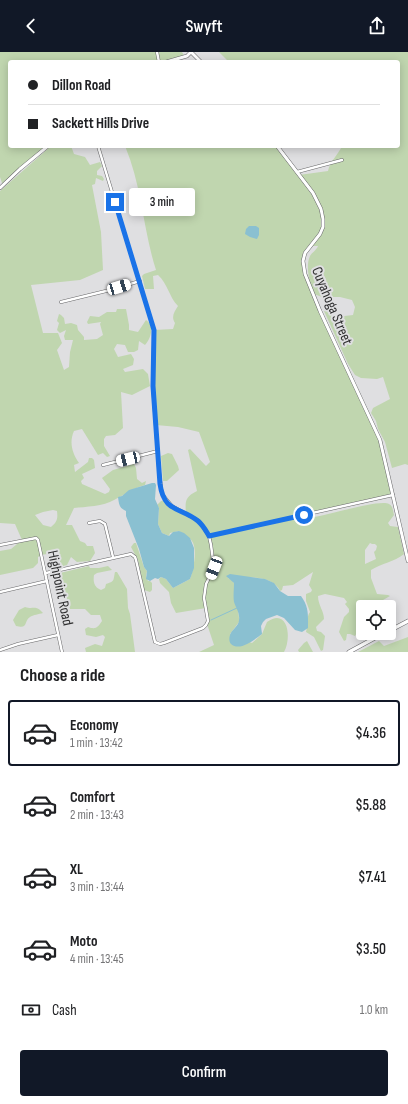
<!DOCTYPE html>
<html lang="en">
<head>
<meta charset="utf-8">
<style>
	:root { --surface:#fff; --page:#f6f6f6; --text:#202124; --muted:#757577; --line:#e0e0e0; --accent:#111827 }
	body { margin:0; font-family:"Sofia Sans Condensed",sans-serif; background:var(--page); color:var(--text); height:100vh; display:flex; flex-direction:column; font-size:15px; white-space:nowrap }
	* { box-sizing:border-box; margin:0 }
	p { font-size:13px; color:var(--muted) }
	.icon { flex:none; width:22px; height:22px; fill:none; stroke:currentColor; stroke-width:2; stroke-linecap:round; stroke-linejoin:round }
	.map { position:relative; height:600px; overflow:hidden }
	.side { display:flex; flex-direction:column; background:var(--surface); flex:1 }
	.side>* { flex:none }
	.top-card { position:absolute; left:8px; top:8px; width:392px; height:88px; border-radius:4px; box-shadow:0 2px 10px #0003; display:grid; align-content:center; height:88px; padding:0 20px; background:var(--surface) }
	.buttons { position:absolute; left:356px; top:548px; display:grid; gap:8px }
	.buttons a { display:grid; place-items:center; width:40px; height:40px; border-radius:4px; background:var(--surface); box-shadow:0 2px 10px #0003; font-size:20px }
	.end { position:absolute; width:18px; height:18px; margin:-9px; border:5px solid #1a73e8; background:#fff; box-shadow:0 0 0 2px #fff }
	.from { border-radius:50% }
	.bubble { position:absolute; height:28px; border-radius:4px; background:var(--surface); box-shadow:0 2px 10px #0003; font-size:13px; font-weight:600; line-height:28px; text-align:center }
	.car { position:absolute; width:12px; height:24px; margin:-12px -6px; border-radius:5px; box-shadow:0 0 3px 1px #0007; background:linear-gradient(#fff 24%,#345 0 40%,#fff 0 76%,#345 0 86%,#fff 0) }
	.top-card b { display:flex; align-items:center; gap:14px; height:38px; font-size:15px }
	.top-card b+b { border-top:1px solid var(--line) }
	.top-card i { width:10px; height:10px; background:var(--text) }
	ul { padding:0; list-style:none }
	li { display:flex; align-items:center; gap:12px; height:66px; margin:0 8px 6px; padding:0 12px; border:2px solid transparent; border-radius:4px }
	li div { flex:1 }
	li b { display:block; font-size:15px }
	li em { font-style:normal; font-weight:600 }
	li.current { border-color:var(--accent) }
	li>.icon { width:36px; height:36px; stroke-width:1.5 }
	h2 { padding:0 20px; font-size:18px; line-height:48px }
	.pay { display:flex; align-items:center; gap:10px; height:44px; padding:0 20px; font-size:15px }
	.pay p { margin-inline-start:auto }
	.cta { display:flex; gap:8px; margin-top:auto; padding:8px 20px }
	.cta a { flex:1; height:46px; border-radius:4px; background:var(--accent); color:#fff; font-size:16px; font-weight:600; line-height:46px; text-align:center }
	header { display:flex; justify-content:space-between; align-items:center; height:52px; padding:0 20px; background:var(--accent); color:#fff; font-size:18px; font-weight:600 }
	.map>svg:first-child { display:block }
	.green { fill:#c0d6af; fill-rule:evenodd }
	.water { fill:#8ac0d1 }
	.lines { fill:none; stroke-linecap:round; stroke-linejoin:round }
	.stream { stroke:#8ac0d1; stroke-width:1 }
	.minor-casing { stroke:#68686a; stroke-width:3.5 }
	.tertiary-casing { stroke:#68686a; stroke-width:4 }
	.secondary-casing { stroke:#68686a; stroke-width:4.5 }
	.minor { stroke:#fff; stroke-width:2.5 }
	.tertiary { stroke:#fff; stroke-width:3 }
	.secondary { stroke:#fff; stroke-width:3.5 }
	.route { stroke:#1a73e8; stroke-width:5 }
	.labels { text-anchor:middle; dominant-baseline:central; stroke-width:4; stroke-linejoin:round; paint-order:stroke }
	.street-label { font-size:15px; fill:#2f2f30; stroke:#dfdfe1 }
</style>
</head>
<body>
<header><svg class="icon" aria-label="back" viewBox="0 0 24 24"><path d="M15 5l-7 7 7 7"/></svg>Swyft<svg class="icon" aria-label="share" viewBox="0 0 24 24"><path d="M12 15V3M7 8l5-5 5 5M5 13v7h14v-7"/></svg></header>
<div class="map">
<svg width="408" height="600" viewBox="0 0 408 600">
	<rect width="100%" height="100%" fill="#dfdfe1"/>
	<g class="green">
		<path d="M0 0H182L185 5 166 10H10V94H48L3 134 0 125Z"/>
		<path d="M219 0H408V413L405 412 392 416 385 390 378 377 376 369 371 361 373 356 390 347 383 325 377 327 361 326 355 323 348 312 324 259 327 257 336 265 353 263 355 255 352 248 340 245H322L314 242C310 233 305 214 310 204 312 200 316 199 318 194H311L305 201 303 213 311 238 376 377 393 443 313 461 314 465C328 463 380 447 389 452 393 454 393 459 394 463L388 471 390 474 398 475 404 502C394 510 382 511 371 518V526L377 542 388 543 390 544 376 552 377 555H363V579H358L355 584 350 582H347L346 588 344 589 339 580 344 565 349 560V557L345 552 347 550 344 546 325 542 318 544C318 553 324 559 324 567L316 575 317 579 321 580 325 584 323 598 321 599 314 585 306 580C308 574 306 565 310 560L306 549V542L311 540 312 538 309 533 313 520 293 533 283 534 282 538 280 539C273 522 242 525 228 526L232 528 234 531V549L238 557 239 566V570L230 582 252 591 262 582 267 570C288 555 292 586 284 600H199L214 593 207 572 206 556 176 561 171 551 169 540 160 531 159 527 161 525 166 527 173 536 190 527C193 519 198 498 192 489 189 485 183 482 179 479L170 481 169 484 162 481 158 472 159 456 157 453 161 449 166 448 172 454 186 462C185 449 185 445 197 439L188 398 190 397 206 414 210 410 199 380 178 375 156 373 153 336 154 278 173 277 175 271C171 265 174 260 178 254 169 245 168 232 158 223L153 224 154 237H145L142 224 144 222 156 218C143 178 142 134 125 94H277L299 123 328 119C330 109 338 103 342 94H398V10H229ZM370 491 372 492H375L377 494 376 498 374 500 376 507 365 512V498Z"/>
		<path d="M51 94H71L74 102 85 105 90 113 100 110 102 114 97 119V123L102 124 104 127 103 129 96 126 95 132 92 133 101 180 103 218 80 228 31 233 43 281H58L62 291 57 298 64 318 69 315 70 300 73 288H65L64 284 66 278 60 281 57 278 59 271 57 269 59 262 61 263 64 266 65 272 71 271 77 273 78 278 84 285V288L97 287 103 283 100 272 101 270 88 272 87 270 90 264 99 265 107 260H116L117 257H126L129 273V278L138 280 146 268C155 274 151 286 145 293L139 289 138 298 134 300H128L125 293 117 292 114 297 118 305 131 302 134 307 133 313 123 317 125 320 143 317 148 322 150 334 132 343 121 340 123 376 115 383 106 384 104 387V394L110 404 107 405 103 401 98 403 82 377 74 379C69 390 72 401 79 411L74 413 75 420 88 410 89 406H92L94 408 95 416 82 422 84 426 81 429 82 432 105 442 109 440 110 437 102 426 113 418 134 412 136 416 137 427 142 431 146 429 145 433C131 437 126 442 114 448 104 454 85 455 74 456L66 473H72L80 489 85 491 87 494H93L95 501 90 509 77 510 71 505 67 513 60 515V503C53 501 44 501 38 505V511L33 516 0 523V499L11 497 22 488 15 472 0 471V139ZM53 458 57 459C58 467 57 470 51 475L43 473 35 463 43 460Z"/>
		<path d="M168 401 172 402 178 414 179 418 167 429H163L161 404Z"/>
		<path d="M134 491H136L144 515 147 519 146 524 148 529H150L152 531V538L150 540 144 538 138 508 131 495Z"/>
		<path d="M89 514 90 516H99L108 514 112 518 97 521 94 523C93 530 94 535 101 538L105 536 106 532C115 529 113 529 115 520H117L127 537 128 556 130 562 135 600H86L85 596 95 592 102 594 105 585 103 583 96 585 86 583 85 577 88 575C96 578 98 575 102 569L100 563H91L85 557H70L62 530 56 522Z"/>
		<path d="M25 555C34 558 35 552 43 561 39 562 33 563 30 565 23 570 29 577 16 574L13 568 19 558Z"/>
		<path d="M408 585V600H358L379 589 384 594Z"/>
		<path d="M307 589 313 600H299L298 598 304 591Z"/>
	</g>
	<g class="water">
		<path d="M249 174H256L259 176V183L257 187 250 185 245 182 246 177Z"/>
		<path d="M152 431H155L156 433 155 447 159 456 158 472 162 481 169 484 173 480 179 479 184 481 190 486 194 496V516L190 527 173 536 166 527 161 525 158 527 155 526 150 529 146 527 147 519 144 515 139 497 126 464V459C119 456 119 452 118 445L122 444 129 438Z"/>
		<path d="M230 522 265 527 274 531 280 539 288 544H301C309 555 308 563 308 576L302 580 295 578 284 566 277 563 266 567 263 570 261 574 262 582C255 587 240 600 231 592 229 590 229 586 230 583 231 578 239 574 239 568 240 561 236 556 234 550 233 545 234 537 234 531L226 524Z"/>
	</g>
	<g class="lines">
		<path class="stream" d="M211 568 237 556"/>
		<g class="minor-casing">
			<g id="minor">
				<path d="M157 0 159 10"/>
				<path d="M297 120 342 108"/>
				<path d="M61 250 110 238 140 229"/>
				<path d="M103 413 158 399"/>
				<path d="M89 471 100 469 105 472 113 505"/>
				<path d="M209 484 393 443"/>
				<path d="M0 493 36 486 38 488 62 600"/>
				<path d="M46 521 131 502 135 505 136 508 155 590 160 592 164 591 203 576 206 573 208 569 204 546 206 532 214 516 211 493 209 484 199 469 172 454 162 442 159 419 153 336 154 278 98 94"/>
				<path d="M0 540 47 529"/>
				<path d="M0 598 18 592 58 583"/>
			</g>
		</g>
		<g class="tertiary-casing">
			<g id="tertiary">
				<path d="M191 0 201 10"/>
				<path d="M166 10 187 4 191 0"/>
				<path d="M277 94 313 141 321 157 323 167V175L320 182 305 201 303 209 305 222 320 259 380 388 408 509"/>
				<path d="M0 136 20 117 48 94"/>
			</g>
		</g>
		<g class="secondary-casing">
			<g id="secondary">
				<path d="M389 579 408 569"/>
				<path d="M349 600 384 581"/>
			</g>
		</g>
		<use href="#minor" class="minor"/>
		<use href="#tertiary" class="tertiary"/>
		<use href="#secondary" class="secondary"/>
	</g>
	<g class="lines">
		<path class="route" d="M115 150 154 278 153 334 160 432C164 461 181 455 198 469 203 473 206 479 209 484L304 463"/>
	</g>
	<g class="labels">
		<g class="street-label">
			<text transform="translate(332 254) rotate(67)">Cuyahoga Street</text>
			<text transform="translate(60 536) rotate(78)">Highpoint Road</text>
		</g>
	</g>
</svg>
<div class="buttons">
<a><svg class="icon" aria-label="locate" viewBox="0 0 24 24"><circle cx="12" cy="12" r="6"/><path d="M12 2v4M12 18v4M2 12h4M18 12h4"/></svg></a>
</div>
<i class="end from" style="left:304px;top:463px"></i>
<i class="end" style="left:115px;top:150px"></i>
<div class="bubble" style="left:129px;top:136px;width:66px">3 min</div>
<i class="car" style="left:119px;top:235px;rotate:73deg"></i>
<i class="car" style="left:128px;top:407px;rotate:257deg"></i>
<i class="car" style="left:214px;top:516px;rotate:201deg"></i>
<div class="top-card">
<b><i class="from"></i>Dillon Road</b>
<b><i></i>Sackett Hills Drive</b>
</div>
</div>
<section class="side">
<h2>Choose a ride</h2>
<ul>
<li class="current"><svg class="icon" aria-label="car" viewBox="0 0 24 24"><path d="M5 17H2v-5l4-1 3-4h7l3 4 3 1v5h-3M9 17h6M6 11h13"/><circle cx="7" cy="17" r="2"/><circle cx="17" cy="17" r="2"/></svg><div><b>Economy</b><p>1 min · 13:42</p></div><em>$4.36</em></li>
<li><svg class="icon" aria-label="car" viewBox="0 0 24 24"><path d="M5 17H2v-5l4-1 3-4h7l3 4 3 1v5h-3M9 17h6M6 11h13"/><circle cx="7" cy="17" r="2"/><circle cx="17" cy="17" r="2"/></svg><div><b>Comfort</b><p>2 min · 13:43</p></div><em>$5.88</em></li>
<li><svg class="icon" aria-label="car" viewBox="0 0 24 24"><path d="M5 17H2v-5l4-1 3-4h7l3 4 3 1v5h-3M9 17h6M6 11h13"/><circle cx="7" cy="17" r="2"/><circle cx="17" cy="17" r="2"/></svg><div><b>XL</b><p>3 min · 13:44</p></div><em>$7.41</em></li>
<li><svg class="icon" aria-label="car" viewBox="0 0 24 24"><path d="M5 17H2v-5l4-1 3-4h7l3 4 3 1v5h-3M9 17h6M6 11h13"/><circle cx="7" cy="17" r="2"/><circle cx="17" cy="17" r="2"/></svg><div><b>Moto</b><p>4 min · 13:45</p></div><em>$3.50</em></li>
</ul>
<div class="pay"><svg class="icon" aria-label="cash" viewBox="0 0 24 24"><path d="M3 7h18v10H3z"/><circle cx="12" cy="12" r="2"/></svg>Cash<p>1.0 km</p></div>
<div class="cta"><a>Confirm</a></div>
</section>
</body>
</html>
